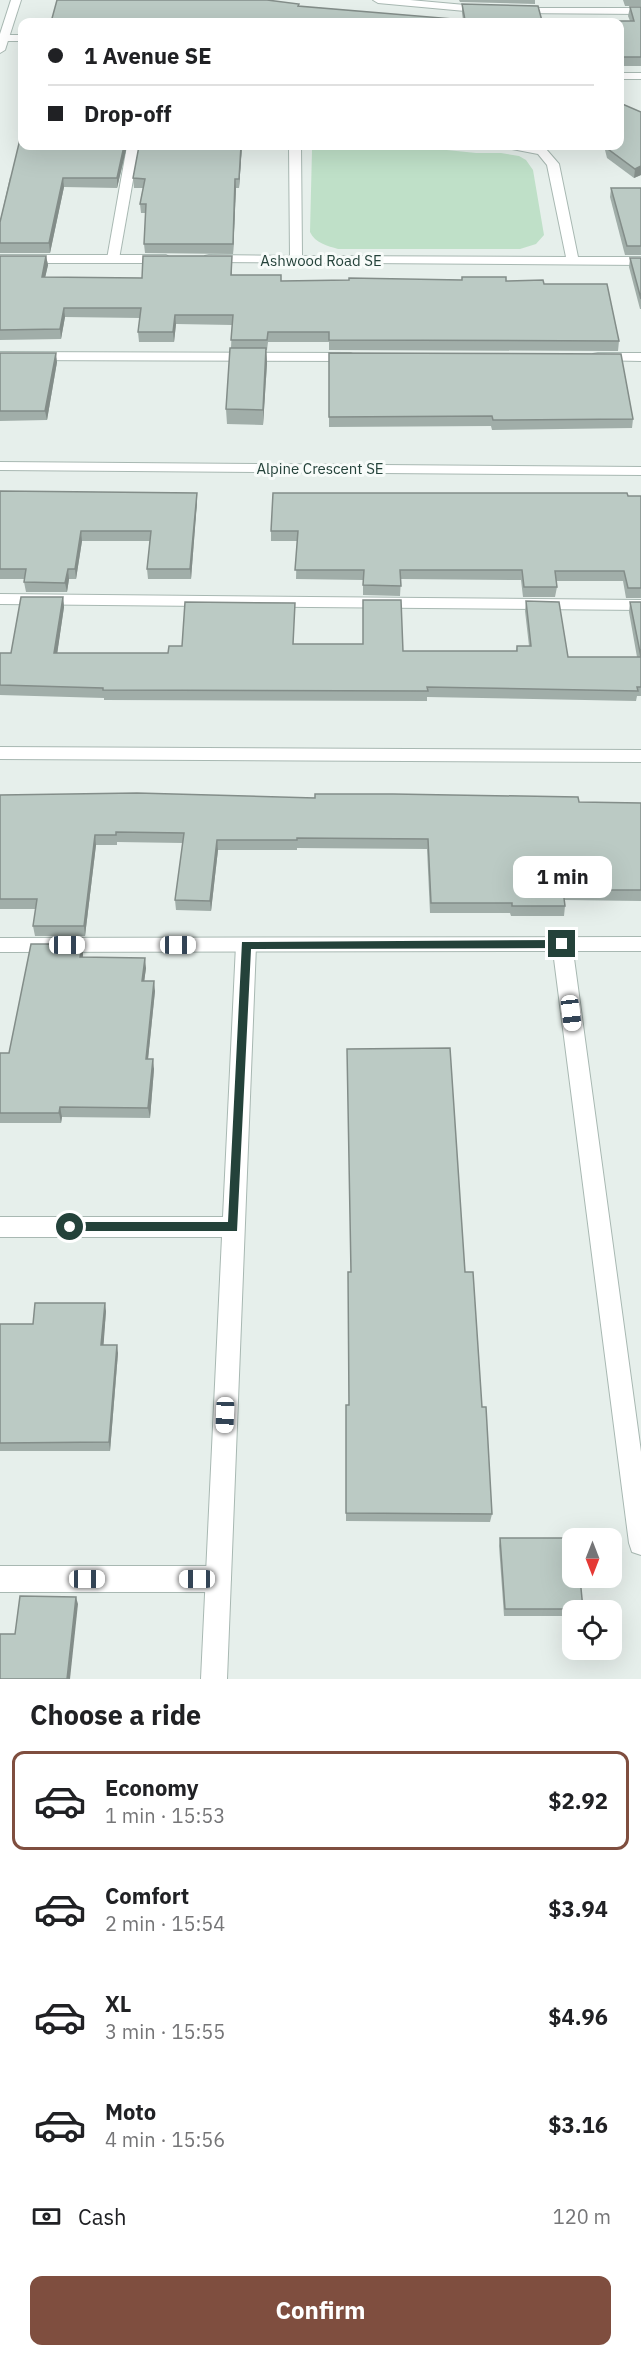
<!DOCTYPE html>
<html lang="en">
<head>
<meta charset="utf-8">
<style>
	:root { --surface:#fff; --page:#f6f6f6; --text:#202124; --muted:#757577; --line:#e0e0e0; --accent:#7f4e3f }
	body { margin:0; font-family:"IBM Plex Sans",sans-serif; background:var(--page); color:var(--text); height:100vh; display:flex; flex-direction:column; font-size:22px; white-space:nowrap }
	* { box-sizing:border-box; margin:0 }
	p { font-size:20px; color:var(--muted) }
	.icon { flex:none; width:33px; height:33px; fill:none; stroke:currentColor; stroke-width:2; stroke-linecap:round; stroke-linejoin:round }
	.map { position:relative; height:1679px; overflow:hidden }
	.side { display:flex; flex-direction:column; background:var(--surface); flex:1 }
	.side>* { flex:none }
	.hud { position:absolute; left:18px; top:18px; width:606px; height:132px; border-radius:12px; box-shadow:0 6px 24px #0002; display:grid; align-content:center; height:132px; padding:0 30px; background:var(--surface) }
	.needle { width:39px; rotate:180deg }
	.controls { position:absolute; left:562px; top:1528px; display:grid; gap:12px }
	.controls a { display:grid; place-items:center; width:60px; height:60px; border-radius:12px; background:var(--surface); box-shadow:0 6px 24px #0002; font-size:30px }
	.end { position:absolute; width:27px; height:27px; margin:-14px; border:8px solid #24423a; background:#fff; box-shadow:0 0 0 3px #fff }
	.from { border-radius:50% }
	.bubble { position:absolute; height:42px; border-radius:12px; background:var(--surface); box-shadow:0 6px 24px #0002; font-size:20px; font-weight:700; line-height:42px; text-align:center }
	.car { position:absolute; width:18px; height:36px; margin:-18px -9px; border-radius:8px; box-shadow:0 0 4px 2px #0007; background:linear-gradient(#fff 24%,#345 0 40%,#fff 0 76%,#345 0 86%,#fff 0) }
	.hud b { display:flex; align-items:center; gap:21px; height:57px; font-size:22px }
	.hud b+b { border-top:2px solid var(--line) }
	.hud i { width:15px; height:15px; background:var(--text) }
	ul { padding:0; list-style:none }
	li { display:flex; align-items:center; gap:18px; height:99px; margin:0 12px 9px; padding:0 18px; border:3px solid transparent; border-radius:12px }
	li div { flex:1 }
	li b { display:block; font-size:22px }
	li em { font-style:normal; font-weight:700 }
	li.active { border-color:var(--accent) }
	li>.icon { width:54px; height:54px; stroke-width:1.5 }
	h2 { padding:0 30px; font-size:27px; line-height:72px }
	.pay { display:flex; align-items:center; gap:15px; height:66px; padding:0 30px; font-size:22px }
	.pay p { margin-inline-start:auto }
	.action { display:flex; gap:12px; margin-top:auto; padding:12px 30px }
	.action a { flex:1; height:69px; border-radius:12px; background:var(--accent); color:#fff; font-size:24px; font-weight:700; line-height:69px; text-align:center }
	.map>svg:first-child { display:block }
	.green { fill:#bfe0c8 }
	.lines { fill:none; stroke-linecap:round; stroke-linejoin:round }
	.service-casing { stroke:#a8b8b2; stroke-width:2 }
	.minor-casing { stroke:#a8b8b2; stroke-width:2 }
	.service { fill:#fff; fill-rule:evenodd }
	.minor { fill:#fff; fill-rule:evenodd }
	.wall { fill:#a1aea9 }
	.shaded-wall { fill:#838d89 }
	.building { fill:#bbcac4; stroke:#838d89; stroke-width:1.5 }
	.route { fill:#24423a }
	.labels { text-anchor:middle; dominant-baseline:central; stroke-width:6; stroke-linejoin:round; paint-order:stroke }
	.far-street-label { font-size:15px; fill:#24423a; stroke:#f7fbf9 }
</style>
</head>
<body>
<div class="map">
<svg width="641" height="1679" viewBox="0 0 641 1679">
	<rect width="100%" height="100%" fill="#e6efeb"/>
	<path class="green" d="M316 146H408L476 153H501L519 156 526 160 533 170 544 235 536 244 520 249H338C328 246 315 243 310 232L312 150Z"/>
	<g class="lines">
		<g class="service-casing">
			<g id="service">
				<rect x="0" y="35" width="22" height="6"/>
				<rect x="620" y="73" width="21" height="6"/>
				<path d="M127 146H139L119 259 113 263 107 259Z"/>
				<path d="M0 352 351 353 358 357 351 361 0 360Z"/>
				<path d="M598 353H641V361L593 360 591 357 593 354Z"/>
				<path d="M0 594 641 600V610L0 604Z"/>
				<path d="M641 937V951H573L641 1452V1555L632 1552 629 1543 553 951 0 952V938Z"/>
				<path d="M0 1566H218L227 1570 231 1579 227 1588 218 1592H0Z"/>
			</g>
		</g>
		<g class="minor-casing">
			<g id="minor">
				<path d="M11 0H21L5 50 0 53V34Z"/>
				<path d="M373 0H410L487 7 492 10 487 13 378 3Z"/>
				<path d="M517 8H641V14L513 13V9Z"/>
				<path d="M289 146H301L302 256 566 257 547 165 538 154 512 149 506 146H529L546 149 559 164 578 257H641V265L205 262 203 259 205 256 209 255 290 256Z"/>
				<path d="M0 255H166L172 259 166 263H0Z"/>
				<path d="M0 462 641 467V475L0 470Z"/>
				<path d="M0 747 641 750V762L0 759Z"/>
				<path d="M246 938 253 940 256 945 227 1679H201L222 1237H0V1217H223L236 945 239 940Z"/>
			</g>
		</g>
		<use href="#service" class="service"/>
		<use href="#minor" class="minor"/>
	</g>
	<g class="wall">
		<path d="M459 0H535V4L460 2Z"/>
		<path d="M623 0H641V6H625Z"/>
		<path d="M299 4V6L463 20 462 13V4L542 21H630L628 16 630 7H641V66H620V22H51Z"/>
		<path d="M127 146 117 188 64 187 50 253H0V222L10 177Z"/>
		<path d="M139 146H242L239 188H236L233 254 145 253 144 244 146 213H141L140 204 143 188H134L133 178Z"/>
		<path d="M604 146H620L641 175 634 178 607 158Z"/>
		<path d="M611 188H641V255H625L610 197Z"/>
		<path d="M0 256H46L48 265 45 277 142 278 232 256V275L281 281H506L544 284 619 341 618 351 329 350V342H268L267 350H266L267 363 263 425 227 424 226 409 231 348 232 325 176 324 174 342H139L138 332 140 318 65 317 61 339 0 340Z"/>
		<path d="M630 258H641V309H640L629 267Z"/>
		<path d="M0 353 57 362 47 420 0 421Z"/>
		<path d="M329 353 633 419 632 428 492 430 491 426 329 427Z"/>
		<path d="M0 491 197 493V502L191 579H148L147 569 150 541H82L76 579H69L67 592H26L24 582 25 579H0Z"/>
		<path d="M628 496H641V598H626L623 581H556L557 587 555 597H523L521 580 401 579 400 596 363 595V580L296 579 297 541H271V531Z"/>
		<path d="M63 597 64 607 57 653H168L294 644 403 651H516L517 646H529L525 611 526 601 568 657H637L629 612 630 602H641V696H637L636 701 427 697V701L104 700V698L0 695V653H11Z"/>
		<path d="M0 795 641 803V901L564 900 565 906 564 916H511L510 913H430L427 849 297 848V850H218L211 911 176 910 175 900 183 843 117 842V845H96L85 936H35L33 926 36 909H0Z"/>
		<path d="M83 954V957L146 968 144 981 155 991 148 1059 154 1069 150 1118 62 1117 61 1123H0V1053H9Z"/>
		<path d="M465 1272 482 1407 492 1514 490 1522 346 1521V1405H349Z"/>
		<path d="M106 1311 103 1345 118 1353 110 1451H0V1324H33Z"/>
		<path d="M500 1538 583 1609V1611H573V1616H504L499 1546Z"/>
	</g>
	<g class="shaded-wall">
		<path d="M124 146H127L117 188V178Z"/>
		<path d="M241 146H242L239 188V179Z"/>
		<path d="M641 166V175L634 178 635 169Z"/>
		<path d="M63 178 64 187 50 253 49 243Z"/>
		<path d="M235 179 236 188 233 254V244Z"/>
		<path d="M46 256 48 265 43 287 42 277Z"/>
		<path d="M64 308 65 317 61 339 60 329Z"/>
		<path d="M175 315 176 324 174 342 173 332Z"/>
		<path d="M266 348 267 363 263 425V410Z"/>
		<path d="M56 353 57 362 47 420 45 411Z"/>
		<path d="M197 493V502L191 579 190 569Z"/>
		<path d="M81 531 82 541 76 579 75 569Z"/>
		<path d="M68 569 69 579 67 592 65 583Z"/>
		<path d="M63 597 64 607 56 662 54 653Z"/>
		<path d="M95 835 96 845 85 936 84 926Z"/>
		<path d="M217 840 218 850 211 911 210 901Z"/>
		<path d="M82 944 83 954 82 967 80 957Z"/>
		<path d="M145 958 146 968 143 991 142 981Z"/>
		<path d="M154 981 155 991 147 1069 146 1059Z"/>
		<path d="M153 1059 154 1069 150 1118 148 1108Z"/>
		<path d="M60 1107 62 1117 61 1123 59 1113Z"/>
		<path d="M105 1303 106 1311 103 1353 101 1345Z"/>
		<path d="M117 1345 118 1353 110 1451 109 1442Z"/>
		<path d="M76 1597 78 1604 70 1679H67Z"/>
	</g>
	<g class="building">
		<path d="M57 0H267L299 4 298 6 465 20 462 4 538 6 542 21H634L630 7H641V57H620V22H51Z"/>
		<path d="M620 103 641 112V166L635 169 608 149V146H620Z"/>
		<path d="M22 131V146H124L117 178H63L49 243H0V222Z"/>
		<path d="M139 146H241L239 179H235L233 244H144L146 204H140L145 179 133 178Z"/>
		<path d="M611 188H641V246H627Z"/>
		<path d="M0 256H46L42 277 142 278 143 256H232L231 275H281V281L349 280V278L462 280V277H506V281L543 280 544 284H607L619 341 329 340V332H268L267 340H231L233 315H175L173 332H138L141 308H64L60 329 0 330Z"/>
		<path d="M630 258H641V299Z"/>
		<path d="M230 348H266L263 410 226 409Z"/>
		<path d="M0 353H56L45 411H0Z"/>
		<path d="M329 353 621 354 633 419 493 420 492 416 329 417Z"/>
		<path d="M0 491 197 493 190 569H147L151 531H81L75 569H68L65 583 24 582 26 569H0Z"/>
		<path d="M273 493H627L628 496H641V588H628L624 571H555L557 587H524L522 570H400L401 586 363 585 364 570H295L298 531H271Z"/>
		<path d="M21 597H63L54 653H168L169 646H182L185 602 295 603 293 644H363V600H401L403 651H517V646H531L526 601 559 602 568 657H641L630 602H641V687H637L638 691 427 687 428 691 103 690V688L0 685V653H11Z"/>
		<path d="M137 793 315 798V794H393L578 797 579 802 641 803V890H563L565 906H512V903H431L428 839 297 838V840H217L210 901 175 900 184 833 116 832V835H95L84 926H33L37 899H0V795Z"/>
		<path d="M31 944H82L80 957 145 958 142 981H154L146 1059H153L148 1108 60 1107 59 1113H0V1053H9Z"/>
		<path d="M450 1048 465 1272H473L482 1407H486L492 1514 346 1513V1405H349L348 1272H351L347 1049Z"/>
		<path d="M35 1303H105L101 1345H117L109 1442 0 1443V1324H33Z"/>
		<path d="M500 1538H576V1539H573V1578H580L583 1609H505Z"/>
		<path d="M20 1596 76 1597 67 1679H0V1634H15Z"/>
	</g>
	<path class="route" d="M562 940 567 944 562 948 251 949 237 1231H66L64 1227 70 1222H228L242 942Z"/>
	<g class="labels">
		<g class="far-street-label">
			<text x="321" y="260">Ashwood Road SE</text>
			<text x="320" y="468">Alpine Crescent SE</text>
		</g>
	</g>
</svg>
<div class="controls">
<a><svg class="needle" viewBox="-14 -14 28 28"><path d="M0-13l5 13h-10z" fill="#e53935"/><path d="M0 13l5-13h-10z" fill="#757577"/></svg></a>
<a><svg class="icon" aria-label="locate" viewBox="0 0 24 24"><circle cx="12" cy="12" r="6"/><path d="M12 2v4M12 18v4M2 12h4M18 12h4"/></svg></a>
</div>
<i class="end from" style="left:70px;top:1227px"></i>
<i class="end" style="left:562px;top:944px"></i>
<div class="bubble" style="left:513px;top:856px;width:99px">1 min</div>
<i class="car" style="left:67px;top:945px;rotate:90deg"></i>
<i class="car" style="left:178px;top:945px;rotate:90deg"></i>
<i class="car" style="left:571px;top:1013px;rotate:173deg"></i>
<i class="car" style="left:225px;top:1415px;rotate:182deg"></i>
<i class="car" style="left:87px;top:1579px;rotate:90deg"></i>
<i class="car" style="left:197px;top:1579px;rotate:270deg"></i>
<div class="hud">
<b><i class="from"></i>1 Avenue SE</b>
<b><i></i>Drop-off</b>
</div>
</div>
<section class="side">
<h2>Choose a ride</h2>
<ul>
<li class="active"><svg class="icon" aria-label="car" viewBox="0 0 24 24"><path d="M5 17H2v-5l4-1 3-4h7l3 4 3 1v5h-3M9 17h6M6 11h13"/><circle cx="7" cy="17" r="2"/><circle cx="17" cy="17" r="2"/></svg><div><b>Economy</b><p>1 min · 15:53</p></div><em>$2.92</em></li>
<li><svg class="icon" aria-label="car" viewBox="0 0 24 24"><path d="M5 17H2v-5l4-1 3-4h7l3 4 3 1v5h-3M9 17h6M6 11h13"/><circle cx="7" cy="17" r="2"/><circle cx="17" cy="17" r="2"/></svg><div><b>Comfort</b><p>2 min · 15:54</p></div><em>$3.94</em></li>
<li><svg class="icon" aria-label="car" viewBox="0 0 24 24"><path d="M5 17H2v-5l4-1 3-4h7l3 4 3 1v5h-3M9 17h6M6 11h13"/><circle cx="7" cy="17" r="2"/><circle cx="17" cy="17" r="2"/></svg><div><b>XL</b><p>3 min · 15:55</p></div><em>$4.96</em></li>
<li><svg class="icon" aria-label="car" viewBox="0 0 24 24"><path d="M5 17H2v-5l4-1 3-4h7l3 4 3 1v5h-3M9 17h6M6 11h13"/><circle cx="7" cy="17" r="2"/><circle cx="17" cy="17" r="2"/></svg><div><b>Moto</b><p>4 min · 15:56</p></div><em>$3.16</em></li>
</ul>
<div class="pay"><svg class="icon" aria-label="cash" viewBox="0 0 24 24"><path d="M3 7h18v10H3z"/><circle cx="12" cy="12" r="2"/></svg>Cash<p>120 m</p></div>
<div class="action"><a>Confirm</a></div>
</section>
</body>
</html>
